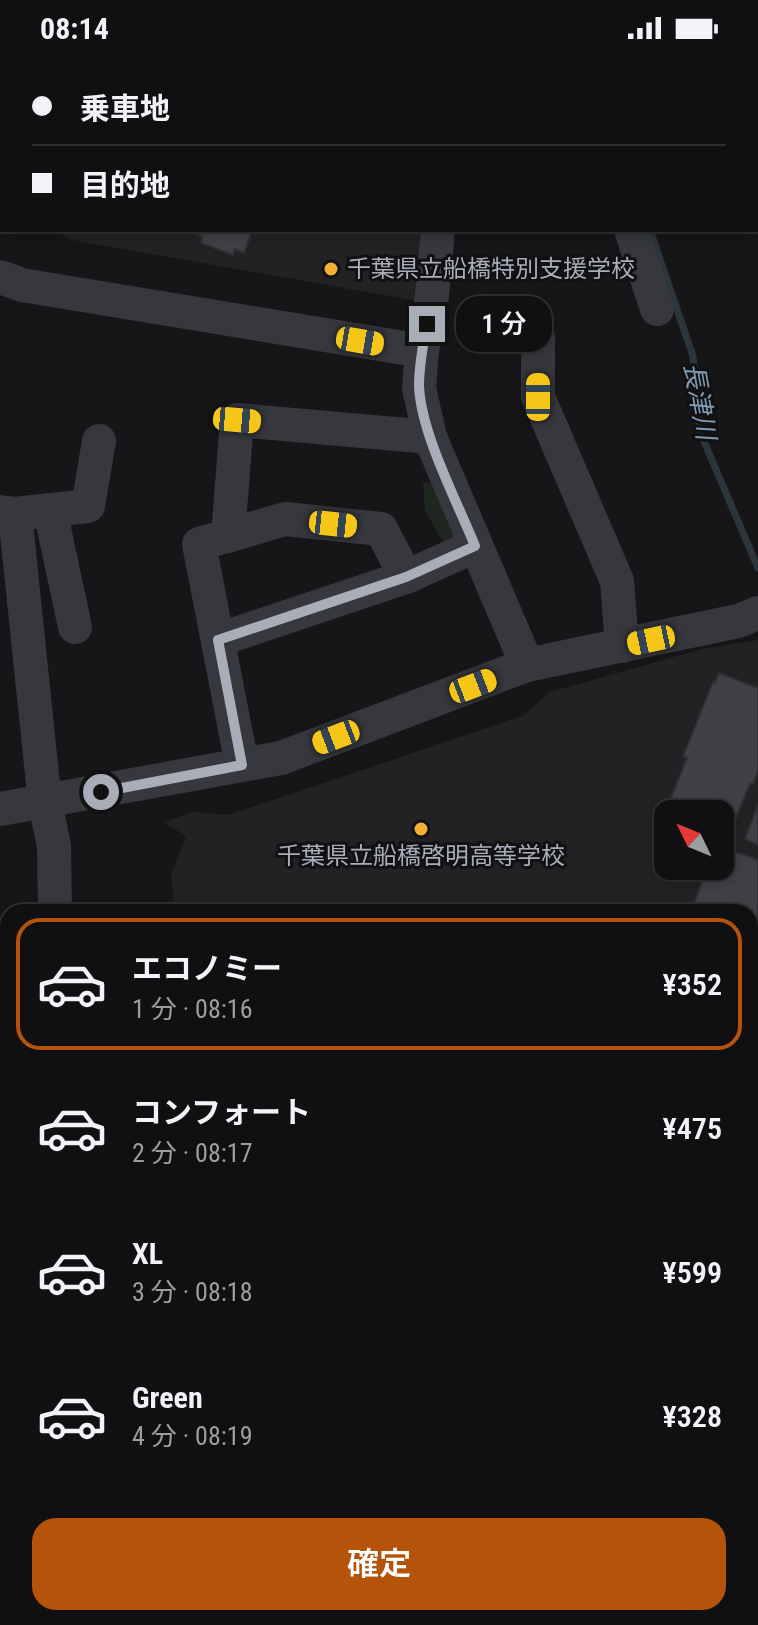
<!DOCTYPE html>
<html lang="ja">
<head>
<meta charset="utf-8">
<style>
	:root { --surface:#101012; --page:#1e1e20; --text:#f1f3f6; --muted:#9c9d9f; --line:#303032; --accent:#b45309 }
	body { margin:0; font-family:"Roboto Condensed","Noto Sans JP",sans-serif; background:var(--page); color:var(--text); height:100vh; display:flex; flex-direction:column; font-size:30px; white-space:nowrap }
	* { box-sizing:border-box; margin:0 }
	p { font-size:26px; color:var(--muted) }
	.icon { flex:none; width:44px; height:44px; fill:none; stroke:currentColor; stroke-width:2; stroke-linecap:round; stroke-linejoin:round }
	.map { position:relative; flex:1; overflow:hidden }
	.drawer { position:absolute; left:0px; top:848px; width:758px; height:722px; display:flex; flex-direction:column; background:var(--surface); border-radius:24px 24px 0 0; box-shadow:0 4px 12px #0003,0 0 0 2px var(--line) }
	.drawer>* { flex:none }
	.hud { position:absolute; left:0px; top:0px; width:758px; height:176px; box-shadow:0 4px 12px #0003,0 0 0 2px var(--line); display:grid; align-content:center; height:176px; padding:0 32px; background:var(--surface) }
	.needle { width:52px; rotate:313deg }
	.tools { position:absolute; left:654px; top:744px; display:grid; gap:16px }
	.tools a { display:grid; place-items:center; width:80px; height:80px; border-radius:16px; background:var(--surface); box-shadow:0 4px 12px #0003,0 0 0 2px var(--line); font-size:40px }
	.end { position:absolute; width:36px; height:36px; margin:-18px; border:10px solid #a8adb8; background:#111; box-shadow:0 0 0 4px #111 }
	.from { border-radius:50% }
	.bubble { position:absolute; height:56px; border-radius:24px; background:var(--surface); box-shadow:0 4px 12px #0003,0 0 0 2px var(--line); font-size:26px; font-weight:600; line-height:56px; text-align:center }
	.car { position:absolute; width:24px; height:48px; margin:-24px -12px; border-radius:10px; box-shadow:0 0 6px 2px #0007; background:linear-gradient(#f5c518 24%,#345 0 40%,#f5c518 0 76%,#345 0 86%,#f5c518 0) }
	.hud b { display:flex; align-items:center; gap:28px; height:76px; font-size:30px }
	.hud b+b { border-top:2px solid var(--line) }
	.hud i { width:20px; height:20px; background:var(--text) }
	ul { padding:14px 0 0; list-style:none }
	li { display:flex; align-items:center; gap:24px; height:132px; margin:0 16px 12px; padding:0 16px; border:4px solid transparent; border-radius:24px }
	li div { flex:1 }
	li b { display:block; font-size:30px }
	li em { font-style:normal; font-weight:600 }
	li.on { border-color:var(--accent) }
	li>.icon { width:72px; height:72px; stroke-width:1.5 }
	.action { display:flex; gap:16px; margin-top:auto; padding:16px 32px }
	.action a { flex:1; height:92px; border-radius:24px; background:var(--accent); color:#fff; font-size:32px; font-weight:600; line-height:92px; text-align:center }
	.status { display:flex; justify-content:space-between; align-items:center; height:56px; padding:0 40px; background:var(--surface); direction:ltr }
	.status svg { height:22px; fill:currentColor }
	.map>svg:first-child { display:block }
	.built { fill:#222225; fill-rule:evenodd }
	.green { fill:#1e261f }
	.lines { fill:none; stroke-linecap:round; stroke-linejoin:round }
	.stream { stroke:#2c353c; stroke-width:7 }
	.building { fill:#404145; stroke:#303034; stroke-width:2 }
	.minor { stroke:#37383d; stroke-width:34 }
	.route { stroke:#a8adb8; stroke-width:10 }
	.poi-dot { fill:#f2b134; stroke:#111113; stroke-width:3 }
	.labels { text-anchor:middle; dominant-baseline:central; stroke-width:6; stroke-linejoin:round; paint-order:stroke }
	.poi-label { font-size:24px; fill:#a8adb8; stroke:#111113; text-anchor:start }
	.water-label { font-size:26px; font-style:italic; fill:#7f9bb3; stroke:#111113 }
</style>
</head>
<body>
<div class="status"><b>08:14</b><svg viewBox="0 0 49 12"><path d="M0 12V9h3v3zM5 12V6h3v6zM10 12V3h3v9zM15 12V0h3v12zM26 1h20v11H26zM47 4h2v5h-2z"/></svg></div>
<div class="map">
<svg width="758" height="1569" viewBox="0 0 758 1569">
	<rect width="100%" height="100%" fill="#161618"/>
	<g class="built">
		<path d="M0 0H423V2H2V148Z"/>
		<path d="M52 174H431L418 245 72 184Z"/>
		<path d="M758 584V957H750V856H175L171 819 186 780 163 766 194 756 228 759 523 660 550 636 702 593ZM668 758H720V810H668Z"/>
	</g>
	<path class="green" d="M434 426 461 482 445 490 425 454 423 427Z"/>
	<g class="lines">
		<g class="stream">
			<path d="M594 0 595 2"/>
			<path d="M650 174 693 300 700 376 758 512"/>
		</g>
	</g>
	<g class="building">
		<path d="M0 0H51L57 2H2V38Z"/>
		<path d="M190 174H252L244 197 235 193 233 199 201 187 203 181Z"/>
		<path d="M719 617 758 632V716L753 728 750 727 734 767 720 761V758H713L671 742 687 702 683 701 713 626 715 627Z"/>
		<path d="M758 749V789L745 783Z"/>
		<path d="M720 790 758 804V862L750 883V856H701L692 853 708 810H720Z"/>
	</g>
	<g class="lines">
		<g class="minor">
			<path d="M428 0V2"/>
			<path d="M670 0 671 2"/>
			<path d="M756 132 758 133"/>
			<path d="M438 174 432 240 422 295 419 332 430 381 527 609"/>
			<path d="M631 174 657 253"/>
			<path d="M0 221 22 229 422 295"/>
			<path d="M538 282V341L617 525 622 590"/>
			<path d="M50 454 75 571"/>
			<path d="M0 456 15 458 88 450 99 385"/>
			<path d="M15 458 45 747 54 790 55 856"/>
			<path d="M228 480 237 364 430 381"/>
			<path d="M218 584 406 521 475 490"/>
			<path d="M242 709 199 488 285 463 381 473 406 521"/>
			<path d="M0 753 281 702 527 609 738 565 758 557"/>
			<path d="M0 917 8 913"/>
			<path d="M0 1110 8 1108"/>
			<path d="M0 1359 8 1358"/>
			<path d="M446 1562 448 1569"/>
		</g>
	</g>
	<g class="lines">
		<path class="route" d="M101 736 242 709 218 584 406 521 475 490C457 445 421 378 419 330 419 309 423 288 427 268"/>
	</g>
	<g class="poi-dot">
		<circle cx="331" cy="213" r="8"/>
		<circle cx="421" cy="773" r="8"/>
	</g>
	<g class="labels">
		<g class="poi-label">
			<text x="347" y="213">千葉県立船橋特別支援学校</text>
			<text x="421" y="800" text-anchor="middle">千葉県立船橋啓明高等学校</text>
		</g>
		<g class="water-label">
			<text transform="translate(700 345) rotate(80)">長津川</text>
		</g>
	</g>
</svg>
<div class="tools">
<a><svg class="needle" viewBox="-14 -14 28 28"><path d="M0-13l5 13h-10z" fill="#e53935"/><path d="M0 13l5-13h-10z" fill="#9c9d9f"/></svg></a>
</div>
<i class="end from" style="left:101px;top:736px"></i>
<i class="end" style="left:427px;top:268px"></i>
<div class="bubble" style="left:456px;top:240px;width:96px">1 分</div>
<i class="car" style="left:360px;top:285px;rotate:100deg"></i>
<i class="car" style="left:538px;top:341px;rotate:0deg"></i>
<i class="car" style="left:237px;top:364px;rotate:95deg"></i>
<i class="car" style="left:333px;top:468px;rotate:96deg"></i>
<i class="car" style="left:651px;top:584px;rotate:258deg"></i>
<i class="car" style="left:473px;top:630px;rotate:69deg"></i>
<i class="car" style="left:336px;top:681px;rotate:249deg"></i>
<div class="hud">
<b><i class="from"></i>乗車地</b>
<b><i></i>目的地</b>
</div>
<section class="drawer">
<ul>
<li class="on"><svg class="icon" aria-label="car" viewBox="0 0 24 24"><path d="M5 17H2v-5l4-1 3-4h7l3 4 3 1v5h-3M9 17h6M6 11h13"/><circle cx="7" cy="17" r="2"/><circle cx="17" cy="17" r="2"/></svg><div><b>エコノミー</b><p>1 分 · 08:16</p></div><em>¥352</em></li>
<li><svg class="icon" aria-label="car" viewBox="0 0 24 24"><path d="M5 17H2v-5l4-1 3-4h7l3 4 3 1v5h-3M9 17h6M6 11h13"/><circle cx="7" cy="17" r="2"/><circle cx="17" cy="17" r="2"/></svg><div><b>コンフォート</b><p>2 分 · 08:17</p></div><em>¥475</em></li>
<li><svg class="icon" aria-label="car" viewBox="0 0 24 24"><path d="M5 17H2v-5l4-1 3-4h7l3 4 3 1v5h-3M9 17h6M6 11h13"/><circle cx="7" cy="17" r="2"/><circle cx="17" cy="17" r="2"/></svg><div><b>XL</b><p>3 分 · 08:18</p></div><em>¥599</em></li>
<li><svg class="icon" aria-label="car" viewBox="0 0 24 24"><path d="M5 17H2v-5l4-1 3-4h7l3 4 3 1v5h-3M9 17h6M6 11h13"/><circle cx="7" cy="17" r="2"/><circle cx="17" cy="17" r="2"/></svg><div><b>Green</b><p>4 分 · 08:19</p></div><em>¥328</em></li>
</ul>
<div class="action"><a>確定</a></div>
</section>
</div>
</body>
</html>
